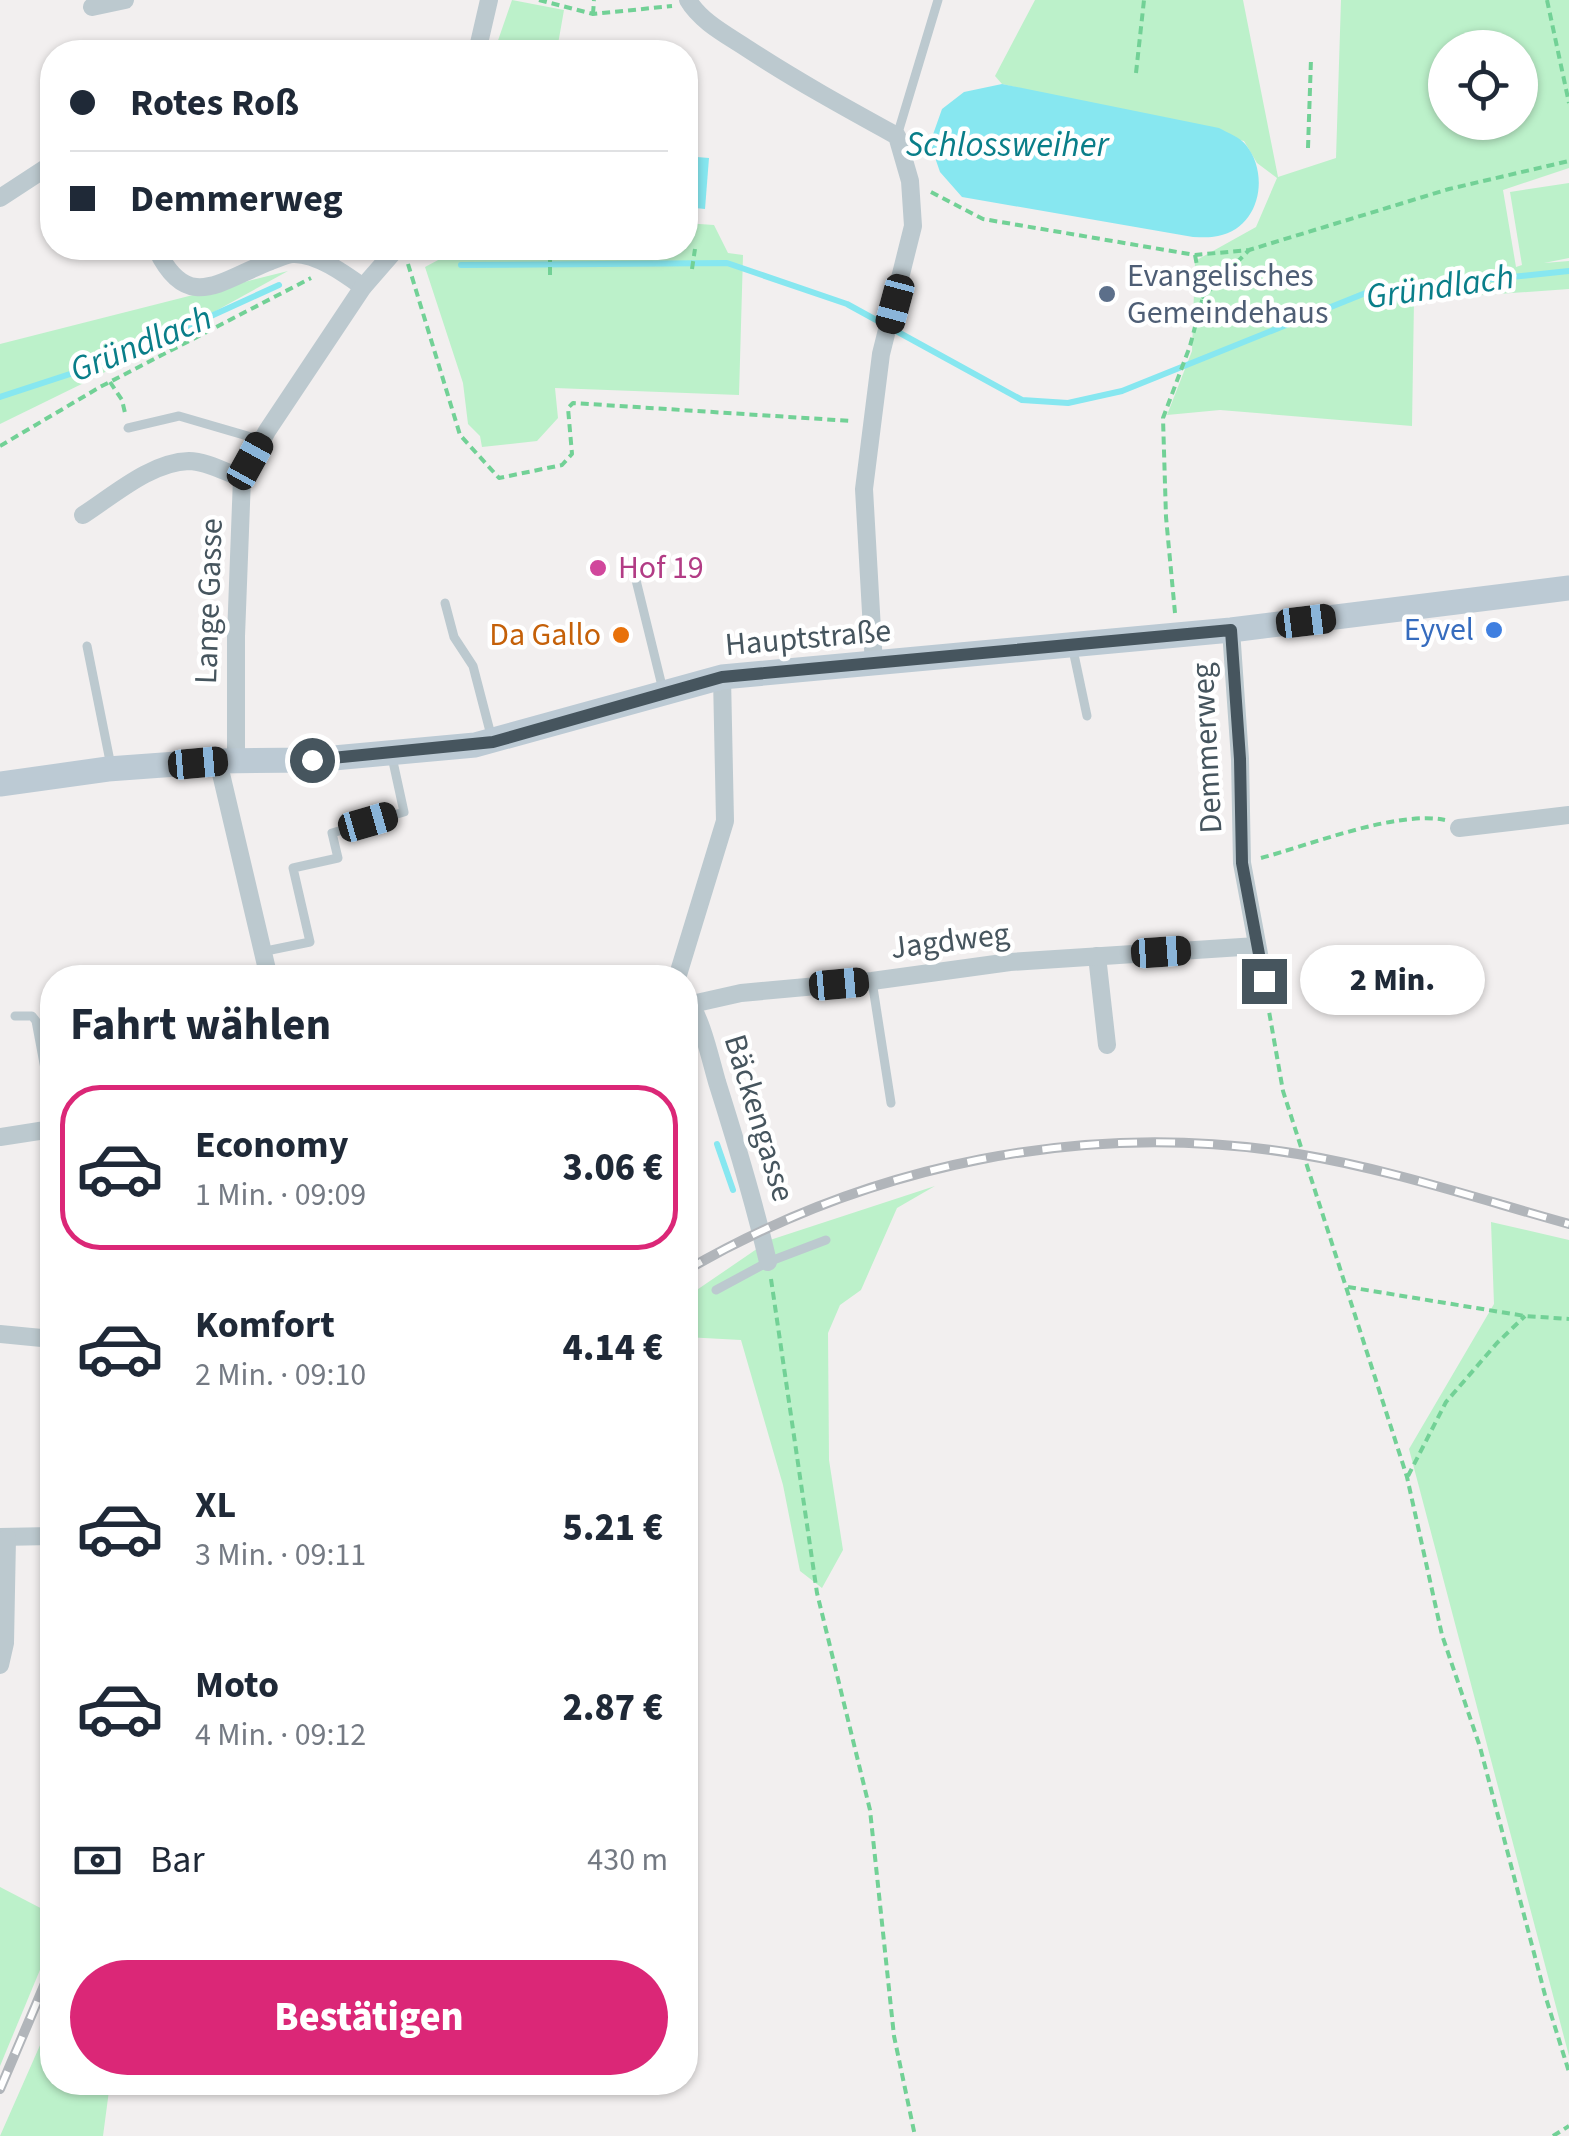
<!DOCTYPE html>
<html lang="de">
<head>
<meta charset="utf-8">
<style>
	:root { --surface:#fff; --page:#f6f6f7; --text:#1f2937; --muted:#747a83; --line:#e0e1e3; --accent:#db2777 }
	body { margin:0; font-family:"Source Sans 3",sans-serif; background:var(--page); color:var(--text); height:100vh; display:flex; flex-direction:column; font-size:38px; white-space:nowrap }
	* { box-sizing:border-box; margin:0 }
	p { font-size:32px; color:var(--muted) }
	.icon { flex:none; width:55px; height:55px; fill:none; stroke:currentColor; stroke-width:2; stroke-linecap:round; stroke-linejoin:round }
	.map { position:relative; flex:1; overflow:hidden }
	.drawer { position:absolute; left:40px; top:965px; width:658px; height:1130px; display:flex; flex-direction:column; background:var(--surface); border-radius:40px; box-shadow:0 2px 8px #0004 }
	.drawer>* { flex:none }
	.hud { position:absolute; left:40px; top:40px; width:658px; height:220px; border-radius:40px; box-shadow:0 2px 8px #0004; display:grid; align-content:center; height:220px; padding:0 30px; background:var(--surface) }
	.fabs { position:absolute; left:1428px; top:30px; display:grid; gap:20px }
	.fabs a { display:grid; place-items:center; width:110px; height:110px; border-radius:50%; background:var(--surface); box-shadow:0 2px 8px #0004; font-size:50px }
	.end { position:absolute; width:45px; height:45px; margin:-22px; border:12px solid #46555e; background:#fff; box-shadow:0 0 0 5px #fff }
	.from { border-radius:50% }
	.bubble { position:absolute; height:70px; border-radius:35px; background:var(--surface); box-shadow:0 2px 8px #0004; font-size:32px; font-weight:800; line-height:70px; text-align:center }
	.car { position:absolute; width:30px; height:60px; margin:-30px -15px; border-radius:12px; box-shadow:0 0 8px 2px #0007; background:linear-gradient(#222 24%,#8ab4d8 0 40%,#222 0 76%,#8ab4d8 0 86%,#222 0) }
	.hud b { display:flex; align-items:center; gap:35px; height:95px; font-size:38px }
	.hud b+b { border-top:2px solid var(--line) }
	.hud i { width:25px; height:25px; background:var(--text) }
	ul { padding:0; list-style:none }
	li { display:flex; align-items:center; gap:30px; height:165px; margin:0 20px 15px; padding:0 10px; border:5px solid transparent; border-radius:40px }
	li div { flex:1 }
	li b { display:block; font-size:38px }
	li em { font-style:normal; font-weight:800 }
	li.active { border-color:var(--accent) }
	li>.icon { width:90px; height:90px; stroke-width:1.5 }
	h2 { padding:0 30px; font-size:45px; line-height:120px }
	.pay { display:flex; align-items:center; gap:25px; height:110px; padding:0 30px; font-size:38px }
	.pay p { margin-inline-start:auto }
	.button { display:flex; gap:20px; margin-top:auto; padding:20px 30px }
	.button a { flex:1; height:115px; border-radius:60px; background:var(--accent); color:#fff; font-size:40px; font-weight:800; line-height:115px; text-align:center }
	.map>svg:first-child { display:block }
	.green { fill:#bcf1ca; fill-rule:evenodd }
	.water { fill:#87e7f0 }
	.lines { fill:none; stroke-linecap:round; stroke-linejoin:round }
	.stream { stroke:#87e7f0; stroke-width:6 }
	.path { stroke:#72d196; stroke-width:4; stroke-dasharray:8 5; stroke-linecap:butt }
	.lane { stroke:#bcc9cf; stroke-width:9 }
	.street { stroke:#bcc9cf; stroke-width:18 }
	.secondary { stroke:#bccad4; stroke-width:25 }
	.rail-casing { stroke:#b1b5ba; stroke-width:10 }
	.rail { stroke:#fff; stroke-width:6; stroke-dasharray:19; stroke-linecap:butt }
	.route { stroke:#46555e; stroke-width:12 }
	.service-dot { fill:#5c6f8a; stroke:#fff; stroke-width:4 }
	.hotel-dot { fill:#d1479c; stroke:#fff; stroke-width:4 }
	.shop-dot { fill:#3f7fe0; stroke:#fff; stroke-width:4 }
	.food-dot { fill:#e8710a; stroke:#fff; stroke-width:4 }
	.labels { text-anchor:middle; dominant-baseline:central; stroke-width:9; stroke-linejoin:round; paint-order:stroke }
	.service-label { font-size:32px; fill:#4e5e75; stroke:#fff; text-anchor:start }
	.hotel-label { font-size:32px; fill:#b23c85; stroke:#fff; text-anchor:start }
	.street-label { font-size:32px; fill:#46555e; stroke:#fff }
	.shop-label { font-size:32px; fill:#366cbe; stroke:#fff; text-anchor:end }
	.food-label { font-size:32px; fill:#c56008; stroke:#fff; text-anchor:end }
	.water-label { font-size:35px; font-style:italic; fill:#097e89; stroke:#fff }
</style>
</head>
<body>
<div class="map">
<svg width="1569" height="2136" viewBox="0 0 1569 2136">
	<rect width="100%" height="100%" fill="#f2efef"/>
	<g class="green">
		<path d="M512 0 564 10 558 44 569 46 568 52H494Z"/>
		<path d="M1035 0H1243L1278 177 1336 158 1341 0H1569V168L1503 190 1516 267 1522 265 1510 192 1569 183V258L1544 263 1569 261V289L1414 300 1412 426 1220 410 1167 415 1192 351 1195 261 1256 227 1277 178 1257 163 1244 141 1002 84 995 76ZM1445 48H1520V122H1445Z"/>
		<path d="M685 223 714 225 728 253 743 255 739 395 555 388 558 418 537 441 482 447 480 436 468 424 463 383 425 267 455 251 512 259 514 248H685Z"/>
		<path d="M288 271 96 377 0 424V344Z"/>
		<path d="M935 1186 897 1208 861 1290 840 1305 828 1333 829 1460 843 1550 822 1588 800 1571 783 1485 741 1340 685 1337V1298L770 1240Z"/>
		<path d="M1491 1222 1569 1240V2056L1409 1449 1494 1304Z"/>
		<path d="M0 1887 52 1914V1941L0 2066Z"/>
		<path d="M52 2018V2082L110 2083 103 2136H0Z"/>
	</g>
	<g class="water">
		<path d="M1002 84 1219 128C1228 133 1240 137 1246 145 1270 175 1260 228 1218 236 1210 238 1201 237 1193 237L962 197 940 172 930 143 942 109 964 92Z"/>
		<path d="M685 156 709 158 705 209 685 207Z"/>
	</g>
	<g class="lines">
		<g class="stream">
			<path d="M461 265 727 263 847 304 1022 400 1068 403 1122 391 1368 292 1569 271"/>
			<path d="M0 397 119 358 279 285"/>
			<path d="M1249 971 1254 996"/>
			<path d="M717 1144 733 1190"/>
		</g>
		<g class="path">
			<path d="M539 0 593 14 672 6"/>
			<path d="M1547 0 1569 103"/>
			<path d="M593 14 594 0"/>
			<path d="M1136 73 1144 0"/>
			<path d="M1308 148 1311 59"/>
			<path d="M931 192 983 219 1195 255 1249 250 1449 189 1569 161"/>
			<path d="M1195 255 1203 297 1249 250"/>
			<path d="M408 264 460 435 499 478 562 465 572 454 568 408 573 403 852 421"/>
			<path d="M692 269 695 249"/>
			<path d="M550 275V248"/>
			<path d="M110 382 122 400 125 413"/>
			<path d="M0 446 100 387 311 278"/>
			<path d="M1175 613 1166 517 1163 418 1190 346 1203 297"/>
			<path d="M1261 858C1310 845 1397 810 1445 820"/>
			<path d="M1267 1000 1283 1091 1407 1477 1442 1635 1480 1747 1545 1995 1569 2072"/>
			<path d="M771 1279 817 1593 870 1810 894 2036 915 2136"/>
			<path d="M1348 1287 1525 1316 1569 1319"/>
			<path d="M1408 1476 1446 1402 1497 1343 1525 1316"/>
			<path d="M1553 2136 1569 2126"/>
		</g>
		<g class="lane">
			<path d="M897 136 938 0"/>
			<path d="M128 428 179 416 261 440"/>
			<path d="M634 572 663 690"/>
			<path d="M445 603 454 637 473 666 492 739"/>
			<path d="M1072 645 1087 716"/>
			<path d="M87 646 111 766"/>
			<path d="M261 952 310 942 293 868 338 858 332 833 404 812 392 757"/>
			<path d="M872 981 891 1103"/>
			<path d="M15 1016H32L36 1021 52 1106"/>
			<path d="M716 1290 768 1262 826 1240"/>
		</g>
		<g class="street">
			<path d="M688 0C701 22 727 35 748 49 797 81 846 108 897 136L910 181 913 226 881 354 864 489 874 665"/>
			<path d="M92 7 125 0"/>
			<path d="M477 52 489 0"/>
			<path d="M0 198 52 164"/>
			<path d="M156 248C187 315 221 280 271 261 277 259 287 254 293 254 316 253 345 274 363 287"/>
			<path d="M83 515C114 495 151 462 189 461 206 461 227 473 242 478"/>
			<path d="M1231 630 1240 759 1242 863 1264 981"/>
			<path d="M218 761 269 978"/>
			<path d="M236 763V636L242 478 267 431 363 287 397 248"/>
			<path d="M1459 828 1569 815"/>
			<path d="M1097 956 1107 1045"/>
			<path d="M677 978 725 821 722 677"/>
			<path d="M685 995C702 1019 709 1054 717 1082 736 1142 754 1201 768 1262"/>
			<path d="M692 1004 741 993 872 981 1010 962 1257 946"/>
			<path d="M0 1137 52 1129"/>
			<path d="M0 1334 52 1339"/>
			<path d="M0 1537 52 1536"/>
			<path d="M0 1665 5 1643 7 1538"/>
		</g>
		<path class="secondary" d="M0 784 108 769 218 761 312 760 475 745 722 677 1231 630 1569 588"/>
		<g class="rail-casing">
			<g id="rail">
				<path d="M685 1271C869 1164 1086 1119 1298 1154 1389 1169 1479 1199 1569 1224"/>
				<path d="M0 2089 52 1967"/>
			</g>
		</g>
		<use href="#rail" class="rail"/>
	</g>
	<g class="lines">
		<path class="route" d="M312 760 493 742 722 677 1231 630 1240 759 1242 863 1264 981"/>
	</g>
	<circle class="service-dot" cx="1107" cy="294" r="10"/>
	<circle class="hotel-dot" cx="598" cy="568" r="10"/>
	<circle class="shop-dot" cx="1494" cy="630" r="10"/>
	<circle class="food-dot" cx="621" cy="635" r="10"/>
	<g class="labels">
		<g class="service-label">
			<text x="1127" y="276">Evangelisches<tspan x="1127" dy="37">Gemeindehaus</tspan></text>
		</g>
		<g class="hotel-label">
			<text x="618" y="568">Hof 19</text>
		</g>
		<g class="street-label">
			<text transform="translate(209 601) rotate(-88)">Lange Gasse</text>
			<text transform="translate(808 638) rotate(-5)">Hauptstraße</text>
			<text transform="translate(1207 748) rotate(-93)">Demmerweg</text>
			<text transform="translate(950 941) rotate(-7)">Jagdweg</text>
			<text transform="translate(759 1118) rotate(73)">Bäckengasse</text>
		</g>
		<g class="shop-label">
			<text x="1474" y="630">Eyvel</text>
		</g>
		<g class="food-label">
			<text x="601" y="635">Da Gallo</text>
		</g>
		<g class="water-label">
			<text x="1007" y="145">Schlossweiher</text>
			<text transform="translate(1440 287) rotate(-8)">Gründlach</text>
			<text transform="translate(141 344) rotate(-22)">Gründlach</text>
		</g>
	</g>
</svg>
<div class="fabs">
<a><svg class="icon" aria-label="locate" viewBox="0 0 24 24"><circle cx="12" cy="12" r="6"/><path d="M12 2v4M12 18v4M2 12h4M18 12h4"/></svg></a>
</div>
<i class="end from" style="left:312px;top:760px"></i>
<i class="end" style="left:1264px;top:981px"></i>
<div class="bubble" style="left:1300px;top:945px;width:185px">2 Min.</div>
<i class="car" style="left:895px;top:304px;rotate:195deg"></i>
<i class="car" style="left:250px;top:461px;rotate:29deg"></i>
<i class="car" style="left:1306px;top:621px;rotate:83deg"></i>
<i class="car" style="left:198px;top:763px;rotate:85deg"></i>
<i class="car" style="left:368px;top:822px;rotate:74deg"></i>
<i class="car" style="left:1161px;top:952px;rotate:86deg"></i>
<i class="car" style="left:839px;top:984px;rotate:85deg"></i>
<div class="hud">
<b><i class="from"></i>Rotes Roß</b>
<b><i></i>Demmerweg</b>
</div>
<section class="drawer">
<h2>Fahrt wählen</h2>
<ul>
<li class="active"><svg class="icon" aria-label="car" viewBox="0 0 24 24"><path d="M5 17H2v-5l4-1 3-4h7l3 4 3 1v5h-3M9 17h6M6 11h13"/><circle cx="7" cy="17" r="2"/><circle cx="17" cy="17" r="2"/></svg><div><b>Economy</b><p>1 Min. · 09:09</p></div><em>3.06 €</em></li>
<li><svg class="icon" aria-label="car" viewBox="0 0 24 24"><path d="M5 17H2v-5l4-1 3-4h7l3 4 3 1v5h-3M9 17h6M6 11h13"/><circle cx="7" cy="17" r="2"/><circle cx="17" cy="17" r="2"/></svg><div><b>Komfort</b><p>2 Min. · 09:10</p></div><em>4.14 €</em></li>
<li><svg class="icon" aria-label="car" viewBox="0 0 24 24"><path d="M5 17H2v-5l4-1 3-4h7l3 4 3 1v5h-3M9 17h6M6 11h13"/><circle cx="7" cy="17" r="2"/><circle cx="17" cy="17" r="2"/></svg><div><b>XL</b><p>3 Min. · 09:11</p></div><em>5.21 €</em></li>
<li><svg class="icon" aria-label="car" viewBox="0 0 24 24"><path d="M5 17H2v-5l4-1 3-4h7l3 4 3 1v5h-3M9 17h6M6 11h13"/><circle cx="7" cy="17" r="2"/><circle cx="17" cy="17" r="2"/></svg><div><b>Moto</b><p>4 Min. · 09:12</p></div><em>2.87 €</em></li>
</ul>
<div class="pay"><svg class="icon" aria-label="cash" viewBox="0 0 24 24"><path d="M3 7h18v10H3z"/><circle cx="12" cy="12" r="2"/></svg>Bar<p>430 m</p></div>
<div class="button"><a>Bestätigen</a></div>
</section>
</div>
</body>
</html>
